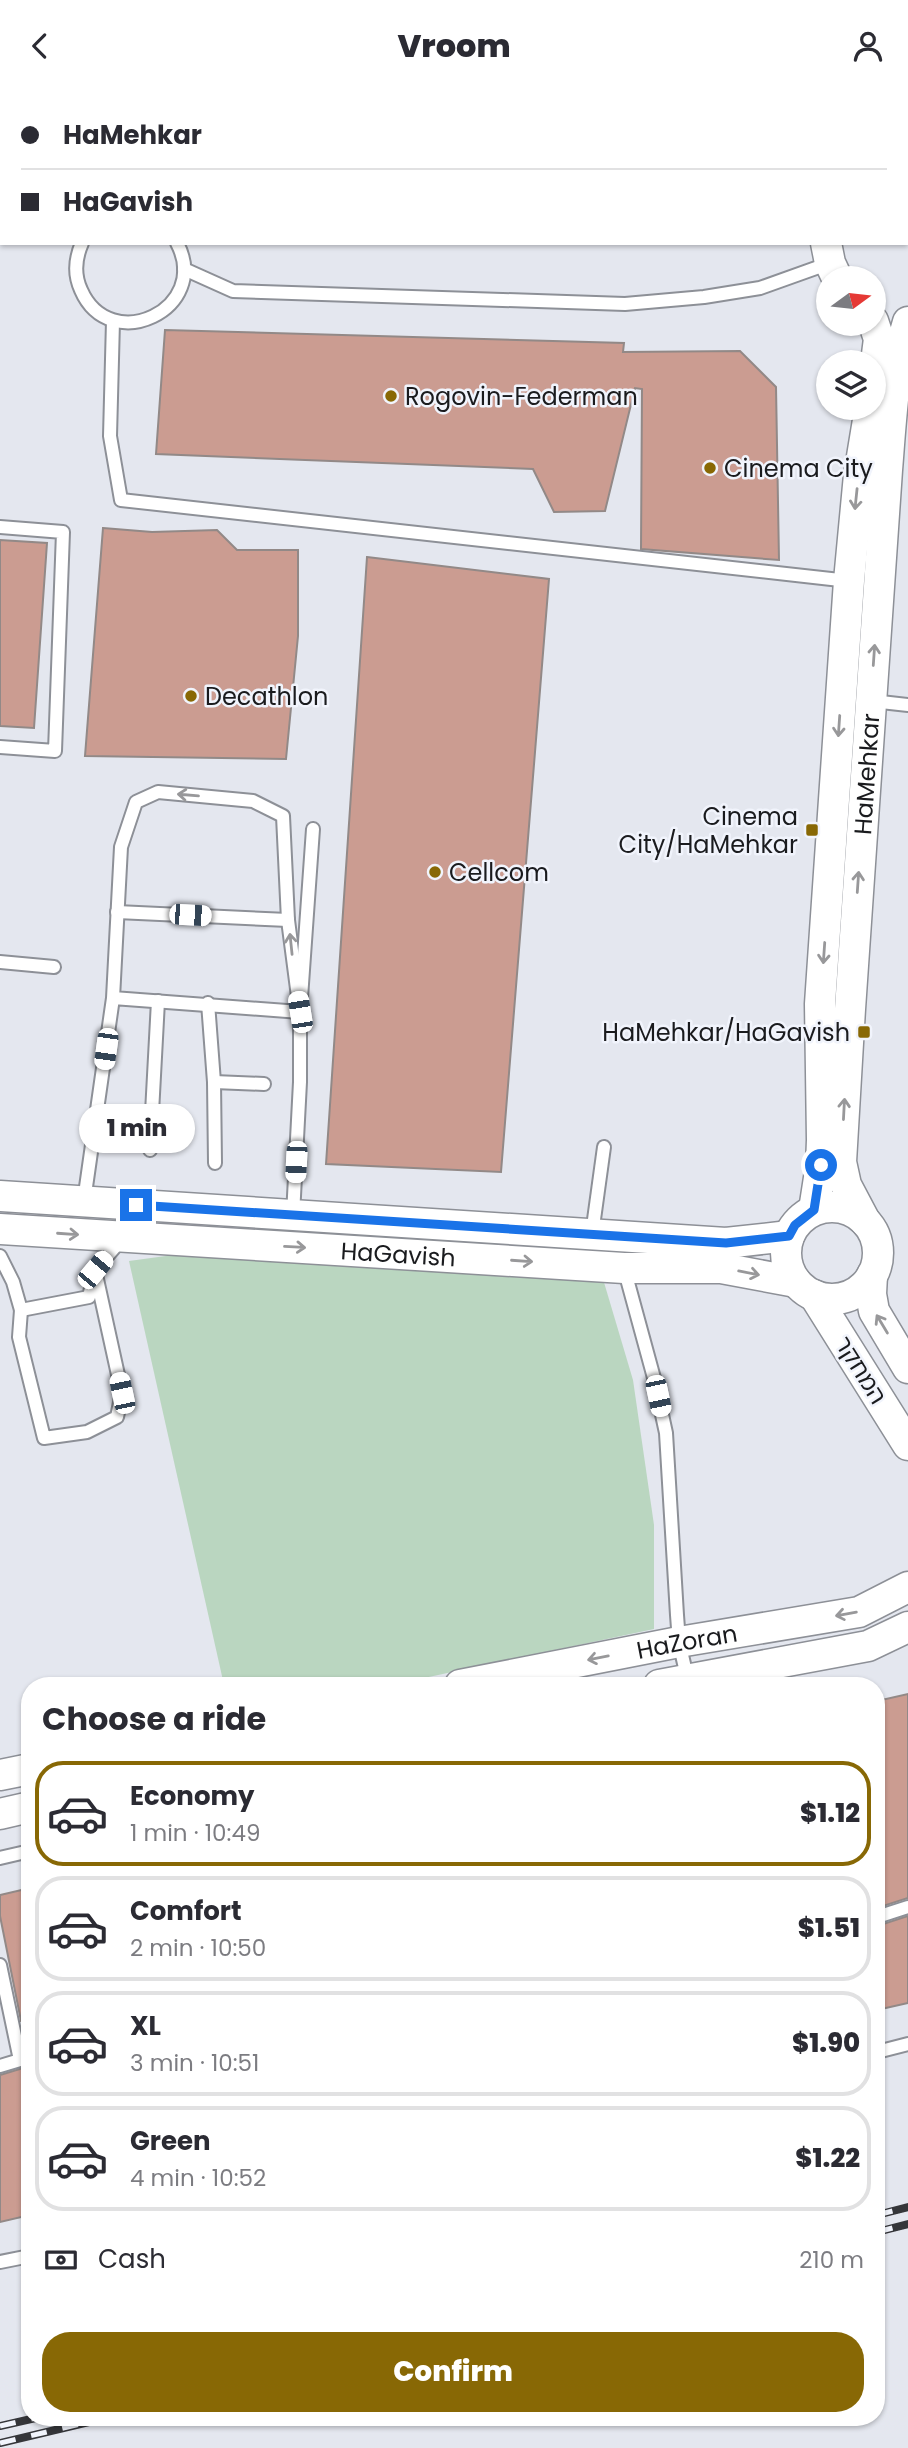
<!DOCTYPE html>
<html lang="en">
<head>
<meta charset="utf-8">
<style>
	:root { --surface:#fff; --page:#f7f7f7; --text:#2b2b33; --muted:#7c7c81; --line:#e1e1e2; --accent:#886805 }
	body { margin:0; font-family:Poppins,"Noto Sans Hebrew",sans-serif; background:var(--page); color:var(--text); height:100vh; display:flex; flex-direction:column; font-size:26px; white-space:nowrap }
	* { box-sizing:border-box; margin:0 }
	p { font-size:23px; color:var(--muted) }
	.icon { flex:none; width:38px; height:38px; fill:none; stroke:currentColor; stroke-width:2; stroke-linecap:round; stroke-linejoin:round }
	.map { position:relative; flex:1; overflow:hidden }
	.sheet { position:absolute; left:21px; top:1586px; width:864px; height:749px; display:flex; flex-direction:column; background:var(--surface); border-radius:28px; box-shadow:0 2px 5px #0004 }
	.sheet>* { flex:none }
	.hud { position:absolute; left:0px; top:0px; width:908px; height:154px; box-shadow:0 2px 5px #0004; display:grid; align-content:center; height:154px; padding:0 21px; background:var(--surface) }
	.needle { width:46px; rotate:75deg }
	.fabs { position:absolute; left:816px; top:175px; display:grid; gap:14px }
	.fabs a { display:grid; place-items:center; width:70px; height:70px; border-radius:50%; background:var(--surface); box-shadow:0 2px 5px #0004; font-size:35px }
	.end { position:absolute; width:32px; height:32px; margin:-16px; border:9px solid #1a73e8; background:#fff; box-shadow:0 0 0 4px #fff }
	.from { border-radius:50% }
	.bubble { position:absolute; height:49px; border-radius:24px; background:var(--surface); box-shadow:0 2px 5px #0004; font-size:23px; font-weight:800; line-height:49px; text-align:center }
	.car { position:absolute; width:21px; height:42px; margin:-21px -10px; border-radius:9px; box-shadow:0 0 5px 2px #0007; background:linear-gradient(#fff 24%,#345 0 40%,#fff 0 76%,#345 0 86%,#fff 0) }
	.hud b { display:flex; align-items:center; gap:24px; height:66px; font-size:26px }
	.hud b+b { border-top:2px solid var(--line) }
	.hud i { width:18px; height:18px; background:var(--text) }
	ul { padding:0; list-style:none }
	li { display:flex; align-items:center; gap:21px; height:105px; margin:0 14px 10px; padding:0 7px; border:4px solid var(--line); border-radius:28px }
	li div { flex:1 }
	li b { display:block; font-size:26px }
	li em { font-style:normal; font-weight:800 }
	li.on { border-color:var(--accent) }
	li>.icon { width:63px; height:63px; stroke-width:1.5 }
	h2 { padding:0 21px; font-size:32px; line-height:84px }
	.pay { display:flex; align-items:center; gap:18px; height:77px; padding:0 21px; font-size:26px }
	.pay p { margin-inline-start:auto }
	.button { display:flex; gap:14px; margin-top:auto; padding:14px 21px }
	.button a { flex:1; height:80px; border-radius:28px; background:var(--accent); color:#fff; font-size:28px; font-weight:800; line-height:80px; text-align:center }
	header { display:flex; justify-content:space-between; align-items:center; height:91px; padding:0 21px; background:var(--surface); font-size:32px; font-weight:800 }
	.map>svg:first-child { display:block }
	.green { fill:#bad6c0 }
	.building { fill:#cb9c91; stroke:#928987; stroke-width:2 }
	.lines { fill:none; stroke-linecap:round; stroke-linejoin:round }
	.service-casing { stroke:#8d9097; stroke-width:16 }
	.tertiary-casing { stroke:#8d9097; stroke-width:33 }
	.motorway-casing { stroke:#8d9097; stroke-width:42 }
	.service { stroke:#fff; stroke-width:12 }
	.tertiary { stroke:#fff; stroke-width:30 }
	.motorway { stroke:#fff; stroke-width:38 }
	.rail-casing { stroke:#35363a; stroke-width:8 }
	.rail { stroke:#f1f4fc; stroke-width:5; stroke-dasharray:16; stroke-linecap:butt }
	.oneway { stroke:#98989a }
	.route { stroke:#1a73e8; stroke-width:9 }
	.poi-dot { fill:#886805; stroke:#f1f4fc; stroke-width:2.5 }
	.labels { text-anchor:middle; dominant-baseline:central; stroke-width:5; stroke-linejoin:round; paint-order:stroke }
	.poi-label { font-size:24px; fill:#1a1b1e; stroke:#f1f4fc; text-anchor:start }
	.street-label { font-size:24px; fill:#1a1b1e; stroke:#f1f4fc }
</style>
</head>
<body>
<header><svg class="icon" aria-label="back" viewBox="0 0 24 24"><path d="M15 5l-7 7 7 7"/></svg>Vroom<svg class="icon" aria-label="person" viewBox="0 0 24 24"><circle cx="12" cy="8" r="4"/><path d="M4 21q1-7 8-7t8 7"/></svg></header>
<div class="map">
<svg width="908" height="2357" viewBox="0 0 908 2357">
	<rect width="100%" height="100%" fill="#e4e7ef"/>
	<path class="green" d="M173 1164 603 1188 633 1289 654 1434V1538L391 1594H224L129 1170Z"/>
	<g class="building">
		<path d="M165 239 624 252 623 261 740 260 776 296 779 469 641 458 642 298 635 297 605 420 554 421 533 378 156 363Z"/>
		<path d="M103 437 152 441 217 439 237 459H298V545L286 668 85 665Z"/>
		<path d="M0 449 47 452 34 637 0 635Z"/>
		<path d="M367 466 549 488 501 1081 326 1073Z"/>
		<path d="M908 1603V1807L877 1817V1610Z"/>
		<path d="M30 1797V1929L21 1930 0 1825V1804Z"/>
		<path d="M908 1825V1912L877 1919V1835Z"/>
		<path d="M30 1973V2124L0 2131V1984L23 1977Z"/>
	</g>
	<g class="lines">
		<g class="service-casing">
			<g id="service">
				<path d="M82 152C75 168 74 184 81 199 110 266 212 218 177 152"/>
				<path d="M184 178 233 200 625 213 704 206 760 197 830 172"/>
				<path d="M113 230 110 345 121 409 849 490"/>
				<path d="M0 436 63 441 55 660 0 656"/>
				<path d="M872 610 908 614"/>
				<path d="M117 821 288 829"/>
				<path d="M0 871 54 876"/>
				<path d="M208 912 214 991 215 1072"/>
				<path d="M214 991 264 993"/>
				<path d="M150 1059 158 910"/>
				<path d="M84 1110 113 907 121 756 136 711 158 701 253 710 283 725 288 829 300 921 113 907"/>
				<path d="M293 1124 300 991V921L313 738"/>
				<path d="M592 1143 604 1056"/>
				<path d="M0 1165 13 1191 21 1219 89 1206 95 1179 122 1148"/>
				<path d="M624 1177 654 1287 666 1342 677 1524 679 1551 688 1590"/>
				<path d="M21 1219 19 1246 44 1347 87 1341 117 1326 122 1302 95 1179"/>
				<path d="M755 1594 771 1590"/>
				<path d="M0 1767 30 1760"/>
				<path d="M877 1826 908 1816"/>
				<path d="M0 1874 20 1969 0 1975"/>
				<path d="M877 1961 908 1953"/>
				<path d="M0 2171 30 2165"/>
			</g>
		</g>
		<g class="tertiary-casing">
			<g id="tertiary">
				<path d="M0 67H2"/>
				<path d="M906 84H908"/>
				<path d="M826 152 830 172 837 187"/>
				<path d="M873 230 879 248 873 294"/>
				<path d="M0 1105 726 1152 789 1145"/>
				<circle cx="832" cy="1162" r="46"/>
				<path d="M814 1119 821 1074 822 1049 820 913 849 490 859 384 870 317"/>
				<path id="s1" d="M865 1130 846 1094 841 1071 850 918 887 379C891 331 893 278 908 231"/>
				<path id="s2" d="M0 1138 624 1177H721L796 1191"/>
				<path d="M872 1184 871 1203 874 1220 908 1277"/>
				<path d="M814 1204 908 1354"/>
				<path id="s3" d="M460 1594 679 1551 859 1521 908 1496"/>
				<path d="M659 1594 868 1555 908 1536"/>
				<path d="M0 1684 30 1678"/>
				<path d="M0 1723 30 1716"/>
			</g>
		</g>
		<g class="motorway-casing">
			<path id="motorway" d="M6 2 29 0"/>
		</g>
		<use href="#service" class="service"/>
		<use href="#tertiary" class="tertiary"/>
		<use href="#motorway" class="motorway"/>
		<g class="rail-casing">
			<g id="rail">
				<path d="M877 2124 908 2116"/>
				<path d="M877 2141 908 2133"/>
				<path d="M0 2335 40 2326"/>
				<path d="M0 2352 110 2326"/>
			</g>
		</g>
		<use href="#rail" class="rail"/>
	</g>
	<defs><path id="oneway-shaft" d="M-6 0H5M1.5-3L5.5 0L1.5 3" fill="none" stroke-width="1.6" stroke-linecap="round" stroke-linejoin="round" transform="scale(1.75)"/></defs>
	<g class="oneway">
		<use href="#oneway-shaft" transform="translate(856 408) rotate(96)"/>
		<use href="#oneway-shaft" transform="translate(874 564) rotate(-86)"/>
		<use href="#oneway-shaft" transform="translate(839 635) rotate(94)"/>
		<use href="#oneway-shaft" transform="translate(188 704) rotate(-175)"/>
		<use href="#oneway-shaft" transform="translate(858 791) rotate(-86)"/>
		<use href="#oneway-shaft" transform="translate(291 853) rotate(-96)"/>
		<use href="#oneway-shaft" transform="translate(824 862) rotate(94)"/>
		<use href="#oneway-shaft" transform="translate(844 1018) rotate(-87)"/>
		<use href="#oneway-shaft" transform="translate(68 1143) rotate(4)"/>
		<use href="#oneway-shaft" transform="translate(295 1156) rotate(3)"/>
		<use href="#oneway-shaft" transform="translate(522 1170) rotate(4)"/>
		<use href="#oneway-shaft" transform="translate(749 1182) rotate(11)"/>
		<use href="#oneway-shaft" transform="translate(882 1233) rotate(-121)"/>
		<use href="#oneway-shaft" transform="translate(846 1523) rotate(170)"/>
		<use href="#oneway-shaft" transform="translate(598 1567) rotate(169)"/>
	</g>
	<g class="lines">
		<path class="route" d="M136 1114 726 1152 789 1145 795 1134 814 1119 821 1074"/>
	</g>
	<g class="poi-dot">
		<circle cx="391" cy="305" r="7"/>
		<circle cx="710" cy="377" r="7"/>
		<circle cx="191" cy="605" r="7"/>
		<rect x="805" y="732" width="14" height="14" rx="3.5"/>
		<circle cx="435" cy="781" r="7"/>
		<rect x="857" y="934" width="14" height="14" rx="3.5"/>
	</g>
	<g class="labels">
		<g class="poi-label">
			<text x="405" y="305">Rogovin-Federman</text>
			<text x="724" y="377">Cinema City</text>
			<text x="205" y="605">Decathlon</text>
			<text x="798" y="725" text-anchor="end">Cinema<tspan x="798" dy="28">City/HaMehkar</tspan></text>
			<text x="449" y="781">Cellcom</text>
			<text x="850" y="941" text-anchor="end">HaMehkar/HaGavish</text>
		</g>
		<g class="street-label">
			<text stroke="none"><textPath href="#s1" startOffset="453">HaMehkar</textPath></text>
			<text stroke="none"><textPath href="#s2" startOffset="399">HaGavish</textPath></text>
			<text transform="translate(861 1279) rotate(58)">המחקר</text>
			<text stroke="none"><textPath href="#s3" startOffset="231">HaZoran</textPath></text>
		</g>
	</g>
</svg>
<div class="fabs">
<a><svg class="needle" viewBox="-14 -14 28 28"><path d="M0-13l5 13h-10z" fill="#e53935"/><path d="M0 13l5-13h-10z" fill="#7c7c81"/></svg></a>
<a><svg class="icon" aria-label="layers" viewBox="0 0 24 24"><path d="M12 4l9 5-9 5-9-5zM3 14l9 5 9-5"/></svg></a>
</div>
<i class="end from" style="left:821px;top:1074px"></i>
<i class="end" style="left:136px;top:1114px"></i>
<div class="bubble" style="left:79px;top:1013px;width:116px">1 min</div>
<i class="car" style="left:190px;top:824px;rotate:93deg"></i>
<i class="car" style="left:300px;top:921px;rotate:351deg"></i>
<i class="car" style="left:106px;top:958px;rotate:188deg"></i>
<i class="car" style="left:296px;top:1071px;rotate:183deg"></i>
<i class="car" style="left:95px;top:1179px;rotate:40deg"></i>
<i class="car" style="left:122px;top:1302px;rotate:348deg"></i>
<i class="car" style="left:658px;top:1305px;rotate:168deg"></i>
<div class="hud">
<b><i class="from"></i>HaMehkar</b>
<b><i></i>HaGavish</b>
</div>
<section class="sheet">
<h2>Choose a ride</h2>
<ul>
<li class="on"><svg class="icon" aria-label="car" viewBox="0 0 24 24"><path d="M5 17H2v-5l4-1 3-4h7l3 4 3 1v5h-3M9 17h6M6 11h13"/><circle cx="7" cy="17" r="2"/><circle cx="17" cy="17" r="2"/></svg><div><b>Economy</b><p>1 min · 10:49</p></div><em>$1.12</em></li>
<li><svg class="icon" aria-label="car" viewBox="0 0 24 24"><path d="M5 17H2v-5l4-1 3-4h7l3 4 3 1v5h-3M9 17h6M6 11h13"/><circle cx="7" cy="17" r="2"/><circle cx="17" cy="17" r="2"/></svg><div><b>Comfort</b><p>2 min · 10:50</p></div><em>$1.51</em></li>
<li><svg class="icon" aria-label="car" viewBox="0 0 24 24"><path d="M5 17H2v-5l4-1 3-4h7l3 4 3 1v5h-3M9 17h6M6 11h13"/><circle cx="7" cy="17" r="2"/><circle cx="17" cy="17" r="2"/></svg><div><b>XL</b><p>3 min · 10:51</p></div><em>$1.90</em></li>
<li><svg class="icon" aria-label="car" viewBox="0 0 24 24"><path d="M5 17H2v-5l4-1 3-4h7l3 4 3 1v5h-3M9 17h6M6 11h13"/><circle cx="7" cy="17" r="2"/><circle cx="17" cy="17" r="2"/></svg><div><b>Green</b><p>4 min · 10:52</p></div><em>$1.22</em></li>
</ul>
<div class="pay"><svg class="icon" aria-label="cash" viewBox="0 0 24 24"><path d="M3 7h18v10H3z"/><circle cx="12" cy="12" r="2"/></svg>Cash<p>210 m</p></div>
<div class="button"><a>Confirm</a></div>
</section>
</div>
</body>
</html>
